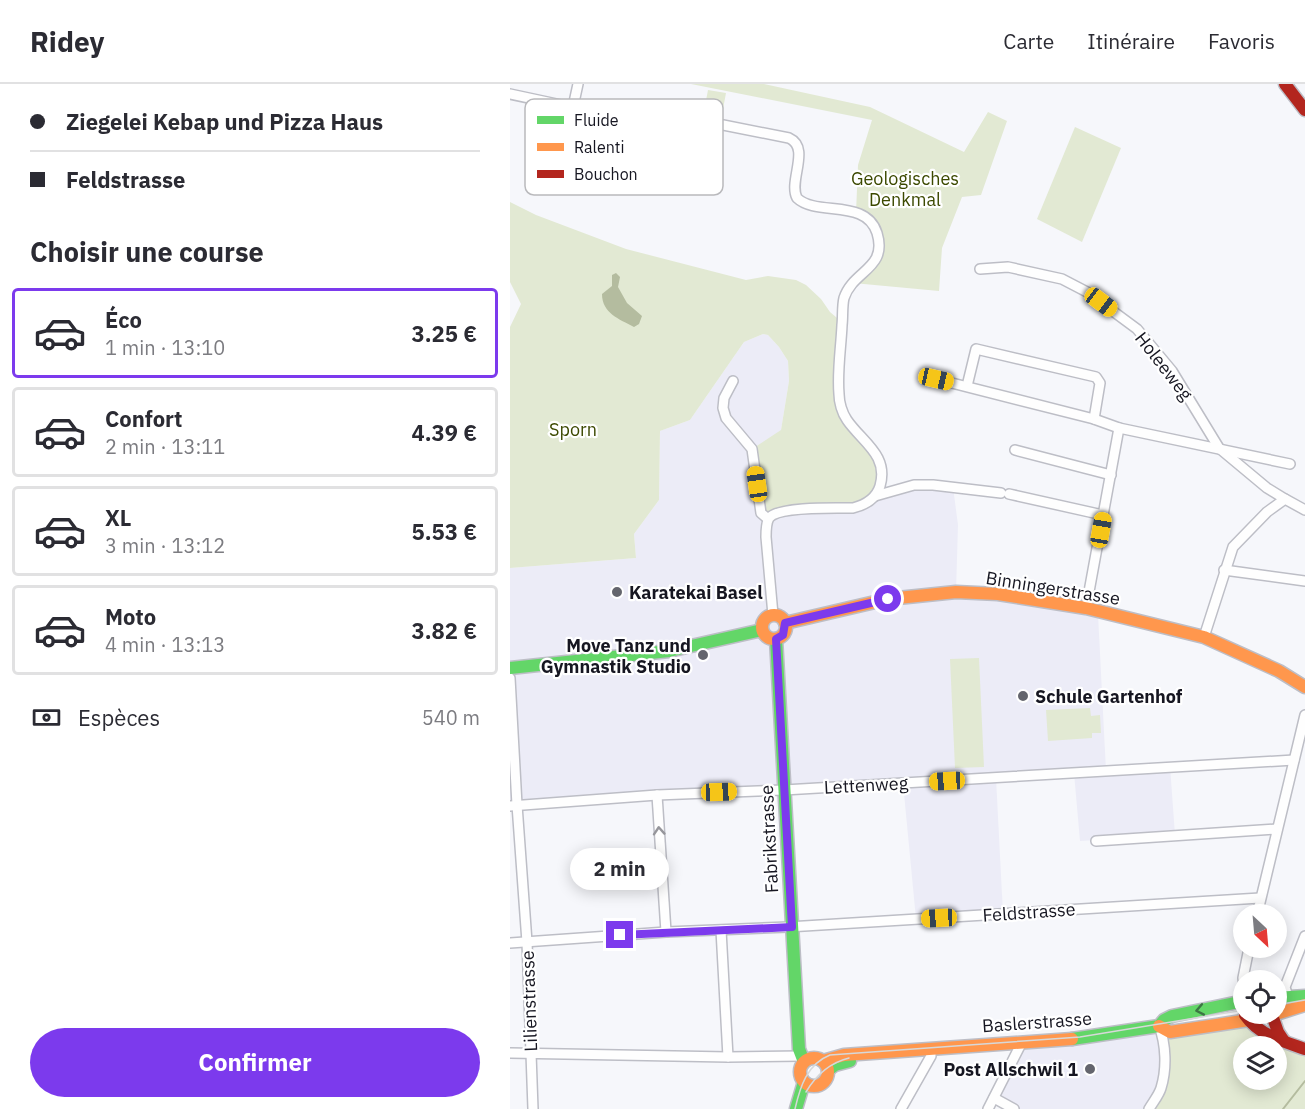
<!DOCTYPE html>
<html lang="fr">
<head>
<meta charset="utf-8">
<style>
	:root { --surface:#fff; --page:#f7f7f7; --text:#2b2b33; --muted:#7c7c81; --line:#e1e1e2; --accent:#7c3aed }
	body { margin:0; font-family:"IBM Plex Sans",sans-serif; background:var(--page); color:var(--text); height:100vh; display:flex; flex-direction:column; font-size:22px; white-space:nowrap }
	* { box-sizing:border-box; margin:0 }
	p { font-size:20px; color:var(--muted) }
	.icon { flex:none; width:33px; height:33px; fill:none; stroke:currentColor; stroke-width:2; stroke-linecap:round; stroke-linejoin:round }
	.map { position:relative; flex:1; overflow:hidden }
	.drawer { display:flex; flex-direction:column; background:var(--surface); width:510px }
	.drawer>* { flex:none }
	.banner { display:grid; align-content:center; height:132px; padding:0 30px; background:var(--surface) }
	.needle { width:39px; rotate:154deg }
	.buttons { position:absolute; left:723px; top:820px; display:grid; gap:12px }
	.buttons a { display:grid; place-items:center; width:54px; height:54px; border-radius:50%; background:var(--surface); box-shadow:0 3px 15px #0003; font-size:30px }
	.end { position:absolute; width:27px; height:27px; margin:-14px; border:8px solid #7c3aed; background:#fff; box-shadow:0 0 0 3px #fff }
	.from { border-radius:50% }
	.bubble { position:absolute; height:42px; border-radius:21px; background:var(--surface); box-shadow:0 3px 15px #0003; font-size:20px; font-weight:700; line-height:42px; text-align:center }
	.car { position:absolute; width:18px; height:36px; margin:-18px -9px; border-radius:8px; box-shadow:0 0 4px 2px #0007; background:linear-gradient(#f5c518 24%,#345 0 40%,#f5c518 0 76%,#345 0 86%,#f5c518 0) }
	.banner b { display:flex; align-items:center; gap:21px; height:57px; font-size:22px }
	.banner b+b { border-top:2px solid var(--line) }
	.banner i { width:15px; height:15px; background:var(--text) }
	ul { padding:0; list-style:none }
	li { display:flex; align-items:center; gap:18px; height:90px; margin:0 12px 9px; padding:0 18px; border:3px solid var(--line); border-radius:6px }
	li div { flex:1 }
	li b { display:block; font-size:22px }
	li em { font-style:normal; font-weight:700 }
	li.on { border-color:var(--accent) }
	li>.icon { width:54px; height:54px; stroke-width:1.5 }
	h2 { padding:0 30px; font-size:27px; line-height:72px }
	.pay { display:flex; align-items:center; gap:15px; height:66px; padding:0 30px; font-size:22px }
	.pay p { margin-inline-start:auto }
	.button { display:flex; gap:12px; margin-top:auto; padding:12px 30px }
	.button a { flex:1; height:69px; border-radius:36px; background:var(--accent); color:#fff; font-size:24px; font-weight:700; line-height:69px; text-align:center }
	header { display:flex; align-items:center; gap:36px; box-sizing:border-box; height:84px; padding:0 30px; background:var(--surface); border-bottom:2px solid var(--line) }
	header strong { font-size:28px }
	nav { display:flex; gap:33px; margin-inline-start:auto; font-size:21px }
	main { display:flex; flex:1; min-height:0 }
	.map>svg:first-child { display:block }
	.built { fill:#ececf7 }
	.green { fill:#e2e9d3; fill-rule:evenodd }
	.water { fill:#b4bc9f }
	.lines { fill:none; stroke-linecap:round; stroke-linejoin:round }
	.stream { stroke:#b4bc9f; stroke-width:2 }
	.street-casing { stroke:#bdbec6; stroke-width:12 }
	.fast-casing { stroke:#bdbec6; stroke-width:15 }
	.slow-casing { stroke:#bdbec6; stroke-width:15 }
	.jam-casing { stroke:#bdbec6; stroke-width:15 }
	.street { stroke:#fefefe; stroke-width:9 }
	.fast { stroke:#63d668; stroke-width:12 }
	.slow { stroke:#ff974d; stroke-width:12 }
	.jam { stroke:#b3261e; stroke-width:12 }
	.tram { stroke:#d7d8d9; stroke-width:1.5 }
	.oneway { stroke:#96969b }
	.oneway2 { stroke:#3c7644 }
	.route { stroke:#7c3aed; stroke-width:8 }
	.poi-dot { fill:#64656d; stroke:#fff; stroke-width:2 }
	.labels { text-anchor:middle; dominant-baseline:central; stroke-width:4.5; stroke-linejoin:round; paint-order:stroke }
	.park-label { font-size:18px; fill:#3c4900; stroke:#fff }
	.street-label { font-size:18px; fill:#161621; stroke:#fff }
	.poi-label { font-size:18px; font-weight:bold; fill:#161621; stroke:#fff; text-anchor:start }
	.key { fill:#fff; stroke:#b9b9bc; stroke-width:1.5 }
	.key-label { font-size:16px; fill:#161621 }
</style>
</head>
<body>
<header>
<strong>Ridey</strong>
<nav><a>Carte</a><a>Itinéraire</a><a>Favoris</a></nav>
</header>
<main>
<section class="drawer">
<div class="banner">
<b><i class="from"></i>Ziegelei Kebap und Pizza Haus</b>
<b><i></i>Feldstrasse</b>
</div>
<h2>Choisir une course</h2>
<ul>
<li class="on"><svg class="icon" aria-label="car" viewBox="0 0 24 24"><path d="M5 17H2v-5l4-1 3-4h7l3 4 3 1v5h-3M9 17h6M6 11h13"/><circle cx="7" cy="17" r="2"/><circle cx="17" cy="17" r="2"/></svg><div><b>Éco</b><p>1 min · 13:10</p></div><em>3.25 €</em></li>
<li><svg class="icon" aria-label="car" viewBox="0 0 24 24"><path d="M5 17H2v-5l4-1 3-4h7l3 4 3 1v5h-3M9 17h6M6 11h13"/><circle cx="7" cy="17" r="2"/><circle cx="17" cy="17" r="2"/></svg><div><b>Confort</b><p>2 min · 13:11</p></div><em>4.39 €</em></li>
<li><svg class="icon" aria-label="car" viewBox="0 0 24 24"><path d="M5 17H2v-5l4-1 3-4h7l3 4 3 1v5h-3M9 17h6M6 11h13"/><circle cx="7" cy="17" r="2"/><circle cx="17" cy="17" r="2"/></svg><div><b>XL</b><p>3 min · 13:12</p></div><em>5.53 €</em></li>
<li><svg class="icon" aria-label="car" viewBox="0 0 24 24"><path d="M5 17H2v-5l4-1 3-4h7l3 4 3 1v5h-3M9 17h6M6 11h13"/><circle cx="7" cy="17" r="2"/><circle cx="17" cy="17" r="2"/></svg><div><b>Moto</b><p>4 min · 13:13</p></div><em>3.82 €</em></li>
</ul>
<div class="pay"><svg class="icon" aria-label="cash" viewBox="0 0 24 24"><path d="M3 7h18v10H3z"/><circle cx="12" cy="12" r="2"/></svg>Espèces<p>540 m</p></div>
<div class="button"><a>Confirmer</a></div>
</section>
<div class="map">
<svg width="795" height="1025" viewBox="0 0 795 1025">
	<rect width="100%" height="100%" fill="#f6f7fb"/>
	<g class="built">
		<path d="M253 250 258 251 269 263 278 277 279 297 271 346 251 429 404 401 443 403 448 441 446 508 588 530 596 687 660 682 665 751 570 757 564 689 486 694 493 830 406 835 393 699 0 722V484L126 474 124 450 149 416 150 347 180 336 234 258Z"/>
		<path d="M649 942 654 983 639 1025H504L484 1014 511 960Z"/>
	</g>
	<g class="green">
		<path d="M181 0H254L360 23 454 68 478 28 497 37 471 111 452 113 432 164 429 207 343 199 362 181 366 147 346 129 348 81 362 36Z"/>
		<path d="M198 6 216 9 211 36 193 32Z"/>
		<path d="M565 43 611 64 572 158 527 135Z"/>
		<path d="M0 118 26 131 116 165 236 196 258 192 286 196 296 201 311 215 320 228 333 239 331 322 358 359 372 395 354 421 272 426 258 435 251 429 242 365 271 346 279 297 278 277 269 263 258 251 253 250 234 258 180 336 150 347 149 416 124 450 126 474 0 484V243L11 220 0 198Z"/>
		<path d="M469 574 474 683 445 684 440 575Z"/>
		<path d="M580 624 581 632 590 631 591 649H582V654L538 657 536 626Z"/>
		<path d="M739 936 795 965V1025H639L651 1004 655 961 665 948ZM734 963H766V996H734Z"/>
	</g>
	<path class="water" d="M106 189 110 193 108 203 117 219 132 232 129 240 124 243C109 235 92 229 92 210L102 202V191Z"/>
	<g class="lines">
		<path class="stream" d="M773 1025 795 997"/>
		<g class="street-casing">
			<g id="street">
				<path d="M0 10 126 37 163 31 279 54C301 64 278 97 287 114 307 133 356 114 367 149 378 185 343 186 334 214 332 222 333 233 332 241 331 264 327 287 329 310 329 318 332 329 337 336 352 358 379 371 370 402 366 415 355 421 343 424 327 424 268 422 259 434 256 439 256 447 256 453L263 531"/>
				<path d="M63 23 68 0"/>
				<path d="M470 185 498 183 552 195 577 208 627 245 662 287 709 364 757 404 775 415"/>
				<path d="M426 295 584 335 609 344 780 380"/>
				<path d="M223 297 214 314 213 324 216 334 242 365 251 429 258 435"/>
				<path d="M457 302 466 265 586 293 590 299 584 335"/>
				<path d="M505 366 601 391"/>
				<path d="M499 410 593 431"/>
				<path d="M365 412 404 401H423L491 409"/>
				<path d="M714 486 795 497"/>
				<path d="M576 524 609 344"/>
				<path d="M694 553 723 463 757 428 775 415 795 426"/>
				<path d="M0 594 7 721 17 858 23 1025"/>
				<path d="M147 711 156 848"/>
				<path d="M0 722 147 711 274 706 784 676"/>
				<path d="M586 757 767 745"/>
				<path d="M747 831 795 631"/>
				<path d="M211 846 218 973"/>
				<path d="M0 859 156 848 278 843 750 814"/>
				<path d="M734 903 733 894 739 864"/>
				<path d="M778 913 775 903 795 852"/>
				<path d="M0 969 218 973 291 972"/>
				<path d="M484 1014 504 1025"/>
				<path d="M391 1025 421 972V966H415"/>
				<path d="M478 1025 512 958"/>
				<path d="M639 1025C643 1018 649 1011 651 1004 657 985 656 960 649 942"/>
			</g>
		</g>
		<g class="fast-casing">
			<g id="fast">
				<path d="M266 555 289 965 294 978"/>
				<path d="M0 584 159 567 252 546"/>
				<path d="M766 914 795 912"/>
				<path d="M562 955 649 942 654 936 662 932 734 917"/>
				<path d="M318 986 325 981 340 977"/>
				<path d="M286 1025 294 998"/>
			</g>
		</g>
		<g class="slow-casing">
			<g id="slow">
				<circle cx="264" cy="543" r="12"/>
				<path d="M275 539 378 515 446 508 488 510 576 524 694 553 769 587 795 603"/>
				<path d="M766 930 795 921"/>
				<path d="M649 942 660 948 739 936"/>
				<circle cx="304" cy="988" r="14"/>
				<path d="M313 977 334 971 562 955"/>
			</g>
		</g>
		<g class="jam-casing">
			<g id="jam">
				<path d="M775 0 795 26"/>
				<path d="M735 931C749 951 772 957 795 965"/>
				<path d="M763 934 768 948 774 957"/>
			</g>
		</g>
		<use href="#street" class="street"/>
		<use href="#fast" class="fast"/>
		<use href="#slow" class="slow"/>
		<use href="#jam" class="jam"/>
		<g class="tram">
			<path d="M766 921 795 916"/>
			<path d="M296 1008C306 991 319 979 339 974"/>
			<path d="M285 1025C290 1003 297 980 320 971L570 953 734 926"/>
		</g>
	</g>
	<defs><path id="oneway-chevron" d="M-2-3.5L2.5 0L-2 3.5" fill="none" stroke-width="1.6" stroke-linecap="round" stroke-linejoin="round" transform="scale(1.5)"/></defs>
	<use class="oneway" href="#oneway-chevron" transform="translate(149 747) rotate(-94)"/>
	<use class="oneway2" href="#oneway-chevron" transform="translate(690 926) rotate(169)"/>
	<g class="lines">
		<path class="route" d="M110 851 282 843 266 555 273 551 275 539 378 515"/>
	</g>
	<g class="poi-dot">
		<circle cx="107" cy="508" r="6"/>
		<circle cx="193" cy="571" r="6"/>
		<circle cx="513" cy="612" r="6"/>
		<circle cx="580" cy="985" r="6"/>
	</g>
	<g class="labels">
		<g class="park-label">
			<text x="395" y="94">Geologisches<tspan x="395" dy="21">Denkmal</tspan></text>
			<text x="63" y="345">Sporn</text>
		</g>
		<g class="street-label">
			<text transform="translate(654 282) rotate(52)">Holeeweg</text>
			<text transform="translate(543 504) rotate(9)">Binningerstrasse</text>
			<text transform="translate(356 701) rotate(-3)">Lettenweg</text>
			<text transform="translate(259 755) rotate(-93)">Fabrikstrasse</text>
			<text transform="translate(519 828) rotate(-4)">Feldstrasse</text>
			<text transform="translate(19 917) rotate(-92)">Lilienstrasse</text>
			<text transform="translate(527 938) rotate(-4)">Baslerstrasse</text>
		</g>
		<g class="poi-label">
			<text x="119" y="508">Karatekai Basel</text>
			<text x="181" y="561" text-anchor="end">Move Tanz und<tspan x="181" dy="21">Gymnastik Studio</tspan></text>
			<text x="525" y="612">Schule Gartenhof</text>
			<text x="568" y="985" text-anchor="end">Post Allschwil 1</text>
		</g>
	</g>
	<rect x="15" y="15" width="198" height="96" rx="9" class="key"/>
	<rect x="27" y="32" width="27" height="8" fill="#63d668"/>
	<rect x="27" y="59" width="27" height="8" fill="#ff974d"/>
	<rect x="27" y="86" width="27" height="8" fill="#b3261e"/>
	<g class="key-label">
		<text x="64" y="42">Fluide</text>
		<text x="64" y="69">Ralenti</text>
		<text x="64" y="96">Bouchon</text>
	</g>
</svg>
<div class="buttons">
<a><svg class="needle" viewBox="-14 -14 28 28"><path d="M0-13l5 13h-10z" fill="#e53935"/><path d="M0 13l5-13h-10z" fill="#7c7c81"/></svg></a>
<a><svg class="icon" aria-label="locate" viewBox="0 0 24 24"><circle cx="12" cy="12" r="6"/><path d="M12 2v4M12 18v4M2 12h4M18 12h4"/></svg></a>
<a><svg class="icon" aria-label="layers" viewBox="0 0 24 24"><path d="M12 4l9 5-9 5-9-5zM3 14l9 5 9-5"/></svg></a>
</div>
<i class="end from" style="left:378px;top:515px"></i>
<i class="end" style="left:110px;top:851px"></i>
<div class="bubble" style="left:60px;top:764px;width:99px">2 min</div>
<i class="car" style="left:591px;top:218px;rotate:127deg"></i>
<i class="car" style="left:426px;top:295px;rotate:103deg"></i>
<i class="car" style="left:247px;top:400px;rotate:352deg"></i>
<i class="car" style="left:591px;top:446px;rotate:10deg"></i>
<i class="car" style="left:437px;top:697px;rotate:267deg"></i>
<i class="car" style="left:209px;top:708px;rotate:88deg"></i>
<i class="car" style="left:429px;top:834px;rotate:267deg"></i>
</div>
</main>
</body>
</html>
